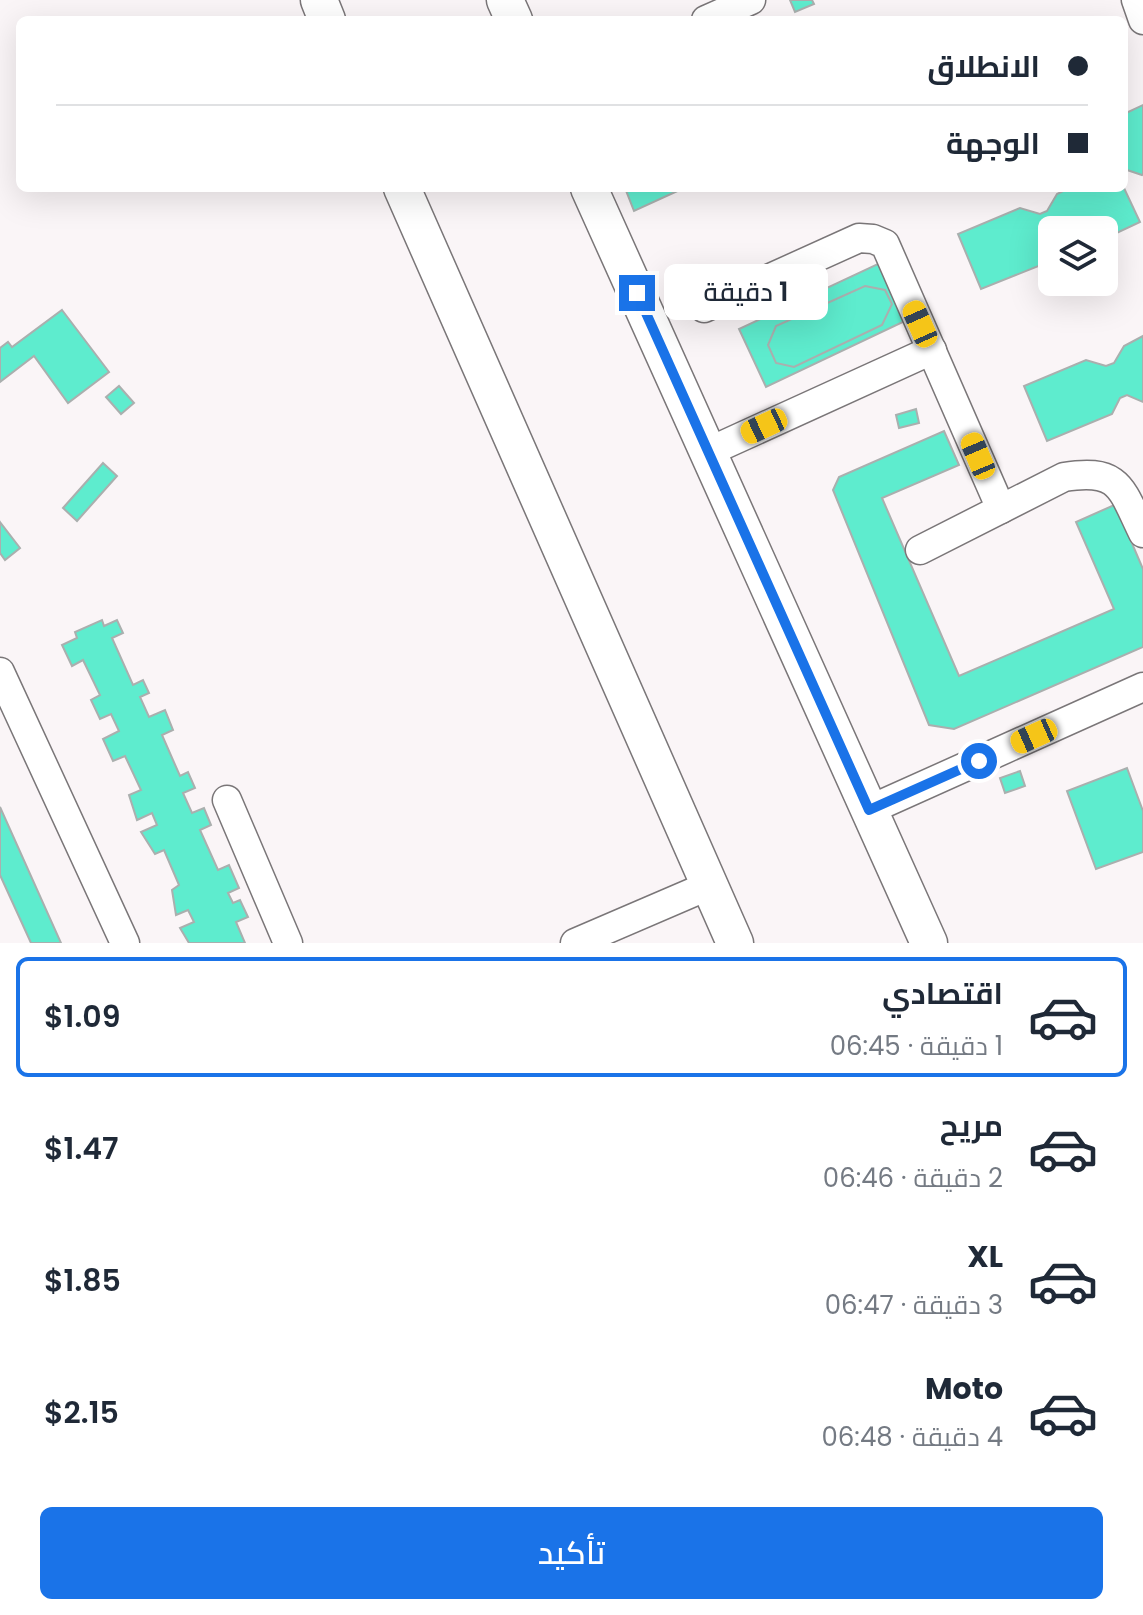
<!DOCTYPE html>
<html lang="ar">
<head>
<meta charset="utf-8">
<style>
	:root { --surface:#fff; --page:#f6f6f7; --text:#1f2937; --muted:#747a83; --line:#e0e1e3; --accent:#1a73e8 }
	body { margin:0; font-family:Poppins,Cairo,sans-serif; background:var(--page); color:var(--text); direction:rtl; height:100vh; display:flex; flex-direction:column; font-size:30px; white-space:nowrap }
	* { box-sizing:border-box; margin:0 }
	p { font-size:26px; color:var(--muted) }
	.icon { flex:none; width:44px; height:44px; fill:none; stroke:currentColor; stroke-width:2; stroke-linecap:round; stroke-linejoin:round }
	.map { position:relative; height:943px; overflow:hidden; direction:ltr }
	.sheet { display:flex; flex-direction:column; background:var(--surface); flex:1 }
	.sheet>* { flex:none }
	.top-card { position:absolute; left:16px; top:16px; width:1112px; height:176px; border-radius:12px; box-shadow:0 8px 32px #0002; direction:rtl; display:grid; align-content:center; height:176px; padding:0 40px; background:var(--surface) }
	.tools { position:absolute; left:1038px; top:216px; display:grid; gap:16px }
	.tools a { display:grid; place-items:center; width:80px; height:80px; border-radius:12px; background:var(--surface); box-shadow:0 8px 32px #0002; font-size:40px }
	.end { position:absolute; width:36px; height:36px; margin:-18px; border:10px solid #1a73e8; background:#fff; box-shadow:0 0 0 4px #fff }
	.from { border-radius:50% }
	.bubble { position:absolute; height:56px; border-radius:12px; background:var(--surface); box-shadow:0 8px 32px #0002; font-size:26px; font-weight:600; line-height:56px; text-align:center; direction:rtl }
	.car { position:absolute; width:24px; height:48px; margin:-24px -12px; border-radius:10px; box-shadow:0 0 6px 2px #0007; background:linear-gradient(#f5c518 24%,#345 0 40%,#f5c518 0 76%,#345 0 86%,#f5c518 0) }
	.top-card b { display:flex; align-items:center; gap:28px; height:76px; font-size:30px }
	.top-card b+b { border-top:2px solid var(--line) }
	.top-card i { width:20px; height:20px; background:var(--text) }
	ul { padding:14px 0 0; list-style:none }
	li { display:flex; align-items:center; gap:24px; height:120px; margin:0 16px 12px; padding:0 24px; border:4px solid transparent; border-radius:12px }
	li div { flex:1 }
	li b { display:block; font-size:30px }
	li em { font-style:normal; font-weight:600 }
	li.active { border-color:var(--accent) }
	li>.icon { width:72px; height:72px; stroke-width:1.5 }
	.button { display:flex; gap:16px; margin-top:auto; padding:16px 40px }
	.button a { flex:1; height:92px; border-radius:12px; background:var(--accent); color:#fff; font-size:32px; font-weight:600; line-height:92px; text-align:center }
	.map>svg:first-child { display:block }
	.building { fill:#5eecce; stroke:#aaafae; stroke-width:2 }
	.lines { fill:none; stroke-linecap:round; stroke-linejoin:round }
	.minor-casing { stroke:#7a7678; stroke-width:31 }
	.major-casing { stroke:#7a7678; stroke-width:39 }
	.minor { stroke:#fff; stroke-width:28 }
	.major { stroke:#fff; stroke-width:36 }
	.route { stroke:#1a73e8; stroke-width:10 }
</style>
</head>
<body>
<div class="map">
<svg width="1143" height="943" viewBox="0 0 1143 943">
	<rect width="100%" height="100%" fill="#faf5f7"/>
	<g class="building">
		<path d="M790 0H812L814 4 795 12Z"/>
		<path d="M1143 105V174L1142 175 1124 169V114Z"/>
		<path d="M625 188H684L634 211Z"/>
		<path d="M1069 188H1124L1140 222 1104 239V230H1052V249L1046 263 981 289 958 234 1020 208 1040 214 1047 211 1057 194Z"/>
		<path d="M880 263 907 320 766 387 739 329Z"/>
		<path d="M865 286 885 290 892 304 882 325 794 367 776 363 768 345 776 326Z"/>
		<path d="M62 310 109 372 68 403 34 356 0 382V348L8 342 12 347Z"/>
		<path d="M1143 336V402L1127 395 1120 398 1112 414 1047 441 1024 386 1086 360 1106 366 1114 363 1124 346Z"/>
		<path d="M119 386 134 403 121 414 106 397Z"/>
		<path d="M916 409 919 423 899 428 896 415Z"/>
		<path d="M944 431 959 465 882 498 959 676 1114 609 1076 522 1121 502 1133 532 1128 534 1143 569V647L954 729 929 725 833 490 839 477Z"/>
		<path d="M103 463 117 476 77 521 63 508Z"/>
		<path d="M0 522 20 548 5 560 0 553Z"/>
		<path d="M102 620 104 626 117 620 123 633 112 638 133 685 143 680 149 693 140 697 149 717 165 710 173 730 162 735 180 776 188 772 195 788 183 793 192 813 204 808 211 825 200 830 218 870 229 865 239 888 228 893 233 903 240 900 248 917 236 922 245 943H189L180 928 194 922 188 910 176 915 172 890 179 885 164 850 155 854 141 832 157 825 152 813 137 820 129 795 141 790 125 756 113 761 103 739 119 731 111 714 100 719 91 700 100 695 83 660 72 666 62 645 77 638 75 632Z"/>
		<path d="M1127 768 1143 811V852L1096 869 1067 791Z"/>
		<path d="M1020 771 1025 786 1005 793 1000 778Z"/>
		<path d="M0 807 61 943H31L0 875Z"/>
	</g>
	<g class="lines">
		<g class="minor-casing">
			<g id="minor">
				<path d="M1136 0 1143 20"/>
				<path d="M706 20 751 0"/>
				<path d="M704 308 859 238 873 239 885 244 1001 509"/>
				<path d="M708 452 932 350"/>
				<path d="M920 550 1064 477C1120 468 1121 488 1143 533"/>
				<path d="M0 672 125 943"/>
				<path d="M227 800 288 943"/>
				<path d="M869 810 1143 687"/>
				<path d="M575 943 710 885"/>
			</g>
		</g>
		<g class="major-casing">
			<g id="major">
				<path d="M319 0 327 20"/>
				<path d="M505 0 514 20"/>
				<path d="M402 188 735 943"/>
				<path d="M589 188 929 943"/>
			</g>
		</g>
		<use href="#minor" class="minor"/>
		<use href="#major" class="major"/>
	</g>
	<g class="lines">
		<path class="route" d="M637 293 869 810 979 761"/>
	</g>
</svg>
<div class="tools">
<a><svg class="icon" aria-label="layers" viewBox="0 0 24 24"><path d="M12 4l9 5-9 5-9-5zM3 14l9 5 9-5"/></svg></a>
</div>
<i class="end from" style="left:979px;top:761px"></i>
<i class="end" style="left:637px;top:293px"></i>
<div class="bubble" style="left:664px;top:264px;width:164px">1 دقيقة</div>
<i class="car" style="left:920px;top:324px;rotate:336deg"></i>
<i class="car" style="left:764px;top:426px;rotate:245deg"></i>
<i class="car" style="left:978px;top:456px;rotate:337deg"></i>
<i class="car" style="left:1034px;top:736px;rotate:246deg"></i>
<div class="top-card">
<b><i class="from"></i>الانطلاق</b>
<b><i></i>الوجهة</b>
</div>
</div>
<section class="sheet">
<ul>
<li class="active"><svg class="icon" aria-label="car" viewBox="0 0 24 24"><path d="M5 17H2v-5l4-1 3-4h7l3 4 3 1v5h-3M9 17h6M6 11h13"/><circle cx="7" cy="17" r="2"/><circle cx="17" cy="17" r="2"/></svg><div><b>اقتصادي</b><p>1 دقيقة · 06:45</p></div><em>$1.09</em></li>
<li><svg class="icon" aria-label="car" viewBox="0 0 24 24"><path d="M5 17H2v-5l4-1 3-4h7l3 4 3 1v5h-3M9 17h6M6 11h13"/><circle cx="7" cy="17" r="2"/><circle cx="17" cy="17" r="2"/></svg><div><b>مريح</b><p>2 دقيقة · 06:46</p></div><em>$1.47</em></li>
<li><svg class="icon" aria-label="car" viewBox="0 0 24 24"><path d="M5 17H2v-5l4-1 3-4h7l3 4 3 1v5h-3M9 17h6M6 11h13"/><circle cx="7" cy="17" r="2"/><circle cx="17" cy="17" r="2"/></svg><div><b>XL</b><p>3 دقيقة · 06:47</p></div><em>$1.85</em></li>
<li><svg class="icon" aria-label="car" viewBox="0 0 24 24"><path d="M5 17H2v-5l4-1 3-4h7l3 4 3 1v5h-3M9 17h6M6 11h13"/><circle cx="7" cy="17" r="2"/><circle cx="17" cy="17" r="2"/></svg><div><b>Moto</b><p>4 دقيقة · 06:48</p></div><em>$2.15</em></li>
</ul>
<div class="button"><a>تأكيد</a></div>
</section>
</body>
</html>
